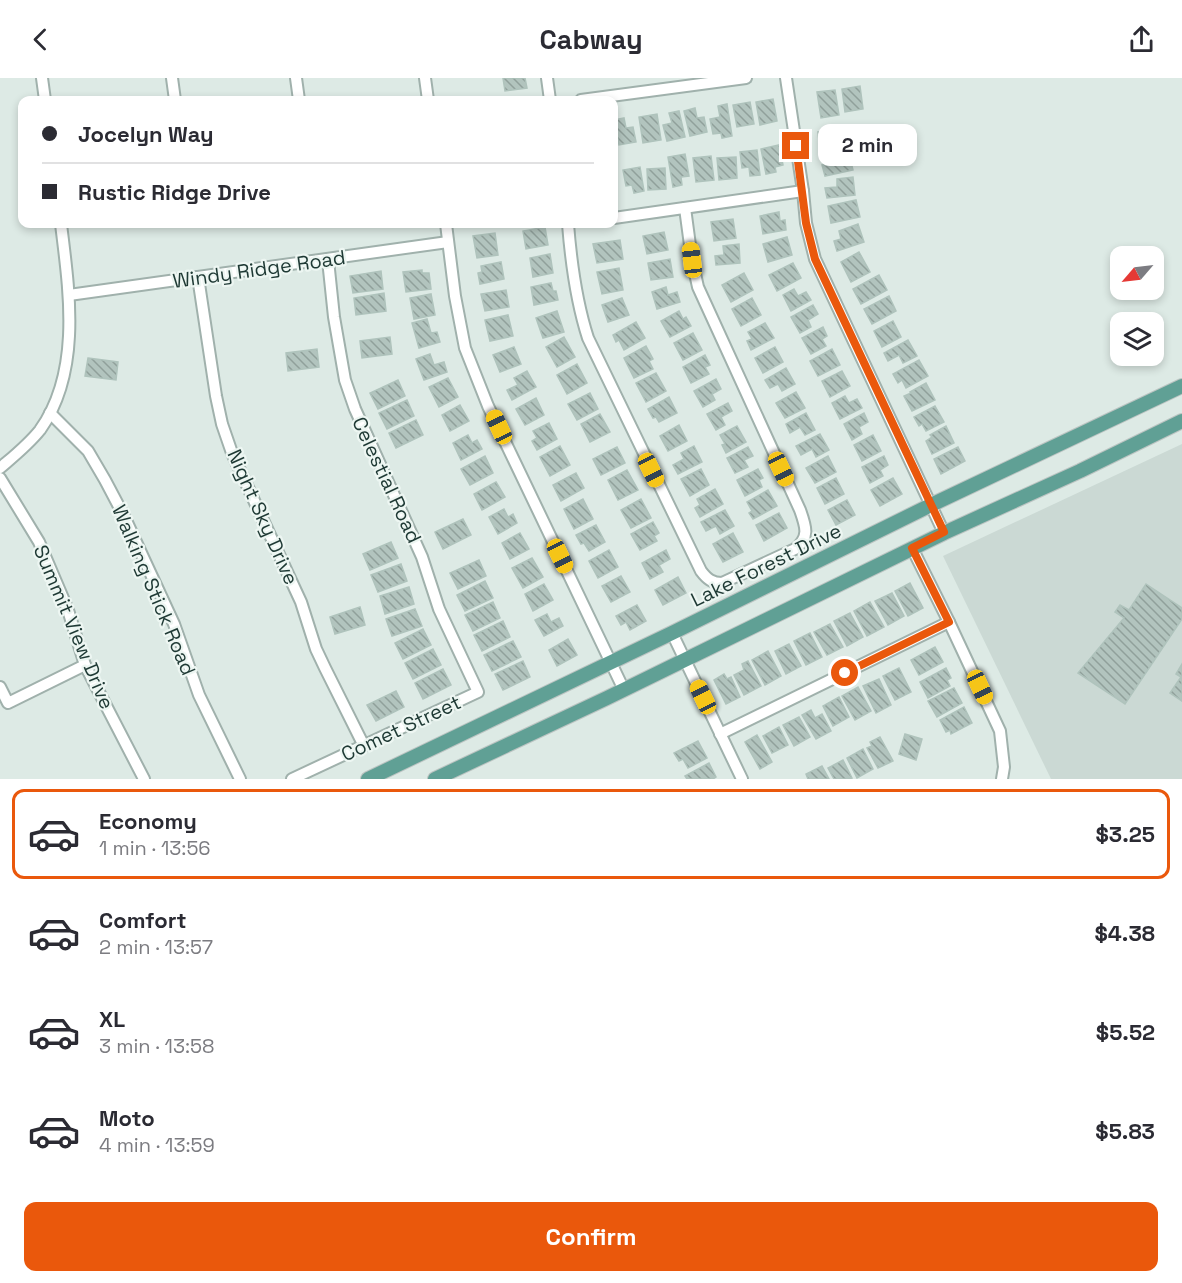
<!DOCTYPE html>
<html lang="en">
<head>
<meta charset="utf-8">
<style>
	:root { --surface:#fff; --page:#f7f7f7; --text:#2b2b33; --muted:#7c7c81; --line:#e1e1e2; --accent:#ea580c }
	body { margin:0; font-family:"Space Grotesk",sans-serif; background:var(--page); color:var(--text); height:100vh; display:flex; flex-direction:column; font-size:22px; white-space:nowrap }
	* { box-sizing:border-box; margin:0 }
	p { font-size:20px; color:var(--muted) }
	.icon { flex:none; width:33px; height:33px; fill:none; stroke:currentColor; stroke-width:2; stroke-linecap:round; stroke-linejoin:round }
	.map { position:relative; height:701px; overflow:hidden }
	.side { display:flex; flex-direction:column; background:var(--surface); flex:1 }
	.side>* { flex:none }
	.hud { position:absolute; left:18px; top:18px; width:600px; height:132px; border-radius:12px; box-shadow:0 3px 9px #0003; display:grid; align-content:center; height:132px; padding:0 24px; background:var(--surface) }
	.needle { width:39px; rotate:242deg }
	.fabs { position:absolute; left:1110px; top:168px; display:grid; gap:12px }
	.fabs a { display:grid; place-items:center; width:54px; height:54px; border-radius:12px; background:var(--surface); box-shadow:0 3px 9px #0003; font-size:30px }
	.end { position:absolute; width:27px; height:27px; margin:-14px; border:8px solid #ea580c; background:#fff; box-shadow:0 0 0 3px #fff }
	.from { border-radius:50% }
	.bubble { position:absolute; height:42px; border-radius:12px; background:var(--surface); box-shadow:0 3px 9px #0003; font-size:20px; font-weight:700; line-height:42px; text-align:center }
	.car { position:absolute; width:18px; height:36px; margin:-18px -9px; border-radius:8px; box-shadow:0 0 4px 2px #0007; background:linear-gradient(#f5c518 24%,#345 0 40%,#f5c518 0 76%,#345 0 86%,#f5c518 0) }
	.hud b { display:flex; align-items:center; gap:21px; height:57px; font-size:22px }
	.hud b+b { border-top:2px solid var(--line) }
	.hud i { width:15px; height:15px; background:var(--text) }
	ul { padding:10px 0 0; list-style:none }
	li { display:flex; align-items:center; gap:18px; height:90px; margin:0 12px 9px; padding:0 12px; border:3px solid transparent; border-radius:12px }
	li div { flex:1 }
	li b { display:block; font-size:22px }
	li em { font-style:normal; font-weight:700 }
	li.on { border-color:var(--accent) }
	li>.icon { width:54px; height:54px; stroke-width:1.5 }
	.button { display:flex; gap:12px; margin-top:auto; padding:12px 24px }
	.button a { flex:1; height:69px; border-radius:12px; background:var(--accent); color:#fff; font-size:24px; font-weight:700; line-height:69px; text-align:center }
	header { display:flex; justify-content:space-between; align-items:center; height:78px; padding:0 24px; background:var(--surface); font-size:27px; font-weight:700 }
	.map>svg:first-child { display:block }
	.built { fill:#cbd9d4 }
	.building { fill:url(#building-back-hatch); stroke:#afc3bc; stroke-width:1.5 }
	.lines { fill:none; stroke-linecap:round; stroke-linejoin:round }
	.minor-casing { stroke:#a0b1ac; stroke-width:14 }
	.major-casing { stroke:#bcc4c2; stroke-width:16 }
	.minor { stroke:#fff; stroke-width:10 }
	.major { stroke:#60a095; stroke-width:14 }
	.route { stroke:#ea580c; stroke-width:8 }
	.labels { text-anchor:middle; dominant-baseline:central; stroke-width:4.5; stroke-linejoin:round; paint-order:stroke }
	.street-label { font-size:20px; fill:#1e3934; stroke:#edf6f2 }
</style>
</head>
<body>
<header><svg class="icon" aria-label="back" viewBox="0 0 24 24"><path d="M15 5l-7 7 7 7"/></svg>Cabway<svg class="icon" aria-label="share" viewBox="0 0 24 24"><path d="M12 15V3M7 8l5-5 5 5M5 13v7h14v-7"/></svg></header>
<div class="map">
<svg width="1182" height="701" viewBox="0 0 1182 701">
	<defs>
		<pattern id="building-back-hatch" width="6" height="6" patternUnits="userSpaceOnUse" patternTransform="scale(1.5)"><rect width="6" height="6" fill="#b2c4be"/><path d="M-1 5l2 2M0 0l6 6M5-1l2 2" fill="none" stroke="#90a09b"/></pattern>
	</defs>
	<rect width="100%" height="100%" fill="#ddeae5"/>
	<path class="built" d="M1182 366V701H1051L943 478Z"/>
	<g class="building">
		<path d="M503 0H525L527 10 505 13Z"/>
		<path d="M860 8 863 31 845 34 842 11Z"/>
		<path d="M835 12 839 37 821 40 817 14Z"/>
		<path d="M773 21 777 43 760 47 756 24Z"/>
		<path d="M750 24 754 46 737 49 733 27Z"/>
		<path d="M727 26 732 58 722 60 721 55 713 56 710 41 720 39 718 28Z"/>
		<path d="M695 30 697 40 704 39 707 54 690 58 684 33Z"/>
		<path d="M679 33 685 59 667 63 663 47 672 45 669 35Z"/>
		<path d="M657 36 661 62 643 65 639 39Z"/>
		<path d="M624 40 626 50 633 49 636 64 619 67 614 42Z"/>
		<path d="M844 52 845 70 820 72 818 54Z"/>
		<path d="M779 67 783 87 775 89 776 94 766 96 761 71Z"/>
		<path d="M757 72 760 97 750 98 749 89 742 90 740 74Z"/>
		<path d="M848 73 853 92 825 98 822 87 830 86 828 78Z"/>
		<path d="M685 76 689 98 681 99 682 107 673 109 668 79Z"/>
		<path d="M711 78 714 102 696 104 693 80Z"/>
		<path d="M736 79 737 100 719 102 717 80Z"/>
		<path d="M640 89 644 113 634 115 632 107 626 108 623 92Z"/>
		<path d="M665 90 666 111 648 112 647 91Z"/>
		<path d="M853 99 855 117 827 120 825 110 837 109V101Z"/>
		<path d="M856 122 860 139 831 145 828 128Z"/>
		<path d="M779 134 780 143 785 142 786 152 763 156 760 138Z"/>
		<path d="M733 141 736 160 714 163 711 144Z"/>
		<path d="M858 146 864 164 837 173 834 163 841 161 839 153Z"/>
		<path d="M545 149 548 167 526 171 523 153Z"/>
		<path d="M664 154 668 172 647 176 643 158Z"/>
		<path d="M495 155 498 177 477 180 473 158Z"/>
		<path d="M787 159 792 177 768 184 763 166Z"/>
		<path d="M620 162 623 181 597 185 593 166Z"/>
		<path d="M739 166 740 185 716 187 715 178 724 177 723 168Z"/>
		<path d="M859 174 870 194 851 204 841 184Z"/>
		<path d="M550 176 553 195 533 199 530 180Z"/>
		<path d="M670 181 673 199 651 202 648 185Z"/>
		<path d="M501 184 504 201 480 206 478 195 482 194 481 188Z"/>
		<path d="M793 185 801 200 777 213 769 197Z"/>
		<path d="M619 190 623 212 602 216 597 194Z"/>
		<path d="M422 192V195H429L431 211 406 214 403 194Z"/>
		<path d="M381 193 383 211 353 215 350 198Z"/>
		<path d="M744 195 753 212 731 224 722 207Z"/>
		<path d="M879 197 887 212 861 226 853 211Z"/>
		<path d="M551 205 553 213H556L558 222 534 227 531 209Z"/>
		<path d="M666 209 668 217 677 214 680 224 657 231 652 214Z"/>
		<path d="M794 211 798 218 806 214 811 222 791 233 783 217Z"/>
		<path d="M506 212 509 229 485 233 481 216Z"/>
		<path d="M384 215 386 233 356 237 354 220Z"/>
		<path d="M431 216 435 237 414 241 410 220Z"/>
		<path d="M889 218 896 233 872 246 864 231Z"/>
		<path d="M622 220 629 237 608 244 602 227Z"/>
		<path d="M752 220 761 237 741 248 732 231Z"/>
		<path d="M813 227 818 236 808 242 811 249 800 255 791 239Z"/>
		<path d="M557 233 564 254 543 260 536 240Z"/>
		<path d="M679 233 683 241 686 239 691 248 670 259 661 243Z"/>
		<path d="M508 237 513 258 490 263 485 242Z"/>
		<path d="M427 241 431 255 437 254 440 264 419 270 412 245Z"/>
		<path d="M893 243 901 259 882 269 874 253Z"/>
		<path d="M636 244 645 260 624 272 619 262 616 264 613 257Z"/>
		<path d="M765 245 774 260 751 272 747 263 752 261 748 254Z"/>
		<path d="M823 249 827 258 822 261 826 268 811 276 802 260Z"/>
		<path d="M693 255 702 272 683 282 674 265Z"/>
		<path d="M390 259 392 276 362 280 360 263Z"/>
		<path d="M564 259 575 279 557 289 546 269Z"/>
		<path d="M908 262 917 278 903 285 899 277 888 283 884 275Z"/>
		<path d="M646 268 653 281 649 283 653 291 634 300 624 280Z"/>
		<path d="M514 269 521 286 500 294 493 277Z"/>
		<path d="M775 269 783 284 763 295 755 280Z"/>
		<path d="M317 271 319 289 288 293 286 275Z"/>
		<path d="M832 271 840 287 818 298 810 283Z"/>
		<path d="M430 276 434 287 444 284 447 294 424 302 416 281Z"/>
		<path d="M705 277 710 287 705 289 709 296 691 305 683 289Z"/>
		<path d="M88 280 118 284 116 302 85 298Z"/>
		<path d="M919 282 928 298 906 310 902 302 898 305 893 296Z"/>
		<path d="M577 286 587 305 567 316 557 297Z"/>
		<path d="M786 290 795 306 782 313 778 306 770 310 765 302Z"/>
		<path d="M527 293 536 309 512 322 507 312 518 307 514 300Z"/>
		<path d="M842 293 850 308 830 319 822 303Z"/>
		<path d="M656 295 666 313 646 324 636 305Z"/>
		<path d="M448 300 458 319 439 329 429 309Z"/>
		<path d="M716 301 721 311 712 316 715 322 703 329 694 313Z"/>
		<path d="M398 302 405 318 378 331 370 315Z"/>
		<path d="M926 305 935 322 912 333 904 318 911 315 910 314Z"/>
		<path d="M796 314 805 330 785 340 776 325Z"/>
		<path d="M590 315 598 331 577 342 568 326Z"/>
		<path d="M845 318 849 325 857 321 862 330 840 341 832 325Z"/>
		<path d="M669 319 677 335 659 344 656 339 653 340 648 331Z"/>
		<path d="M536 320 544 337 525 347 516 331Z"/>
		<path d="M407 322 414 338 387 351 379 335Z"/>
		<path d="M728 325 732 333 721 339 725 347 716 352 707 336Z"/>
		<path d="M460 327 469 343 450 353 442 337Z"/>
		<path d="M935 328 944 344 926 353 922 346 919 348 914 339Z"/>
		<path d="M806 335 815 352 805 357 800 349 790 355 786 346Z"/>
		<path d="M864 335 868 344 859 349 862 356 852 362 844 346Z"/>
		<path d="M600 336 610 354 590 364 581 346Z"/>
		<path d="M416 342 423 357 396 370 389 355Z"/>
		<path d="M549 345 557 361 537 372 532 363 537 360 533 353Z"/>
		<path d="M679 347 687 363 668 373 660 358Z"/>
		<path d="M737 348 746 364 726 375 722 367 725 366 720 357Z"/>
		<path d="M946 348 954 365 932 376 926 363 932 359 930 357Z"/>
		<path d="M820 356 829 372 816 379 812 371 801 377 796 368Z"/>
		<path d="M468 357 472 365 477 362 482 371 461 382 453 365Z"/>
		<path d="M873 357 881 373 862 383 854 367Z"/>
		<path d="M560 368 570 387 550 398 540 379Z"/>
		<path d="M694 368 702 384 678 396 673 387 684 381 681 375Z"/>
		<path d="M617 369 625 385 601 397 593 381Z"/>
		<path d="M748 369 753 378 744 382 748 389 735 395 727 380Z"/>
		<path d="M958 369 965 383 941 396 934 381Z"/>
		<path d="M485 378 493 395 470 407 461 391Z"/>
		<path d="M828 378 836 394 815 405 806 390Z"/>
		<path d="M884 378 888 387 880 392 883 398 870 405 862 389Z"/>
		<path d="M701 391 709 407 690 418 681 401Z"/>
		<path d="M758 391 763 400 759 402 762 409 745 418 737 402Z"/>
		<path d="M627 392 638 412 618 422 608 402Z"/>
		<path d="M576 395 584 410 561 423 553 407Z"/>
		<path d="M836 400 844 416 825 426 817 410Z"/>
		<path d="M893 400 902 416 880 428 871 412Z"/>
		<path d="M496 404 505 419 482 432 474 416Z"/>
		<path d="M715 411 723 426 700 439 695 430 700 427 697 421Z"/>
		<path d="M768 412 777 428 753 441 749 435 752 433 747 424Z"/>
		<path d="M583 421 593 441 574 451 564 431Z"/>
		<path d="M641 421 651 440 631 450 621 432Z"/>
		<path d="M847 422 855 437 836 447 828 432Z"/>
		<path d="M504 431 508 439 513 436 517 445 498 456 489 439Z"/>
		<path d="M725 432 734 448 720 456 716 448 706 453 701 444Z"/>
		<path d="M779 435 787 450 764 463 756 447Z"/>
		<path d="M463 441 471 457 443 471 435 454Z"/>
		<path d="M653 444 659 455 654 458 657 463 640 472 631 456Z"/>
		<path d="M596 447 605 464 589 473 584 465 581 466 576 457Z"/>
		<path d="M520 455 529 471 510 481 502 465Z"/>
		<path d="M733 455 743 474 723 484 713 466Z"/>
		<path d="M391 464 398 480 370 492 363 476Z"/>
		<path d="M609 472 618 489 598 500 589 483Z"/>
		<path d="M666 472 670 481 659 487 663 494 650 501 642 485Z"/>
		<path d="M532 480 543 499 523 510 512 490Z"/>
		<path d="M479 482 486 498 458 511 450 495Z"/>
		<path d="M401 486 407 503 378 514 371 497Z"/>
		<path d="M621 498 630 514 611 524 602 508Z"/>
		<path d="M678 499 686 515 663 527 655 512Z"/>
		<path d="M485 503 493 520 465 533 457 517Z"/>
		<path d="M910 505 923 530 908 538 895 513Z"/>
		<path d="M544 506 553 522 533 533 525 516Z"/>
		<path d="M1146 506 1182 530V541L1125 626 1078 595 1124 540 1115 534 1120 527 1129 532Z"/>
		<path d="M409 509 414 526 385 536 380 518Z"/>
		<path d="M892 515 904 538 888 547 875 523Z"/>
		<path d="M493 524 500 540 473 553 465 537Z"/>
		<path d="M870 524 884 549 867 558 854 533Z"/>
		<path d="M637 527 646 543 630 552 626 544 621 547 616 538Z"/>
		<path d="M360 529 365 547 335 556 330 539Z"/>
		<path d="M415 531 422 548 392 558 386 541Z"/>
		<path d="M850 535 863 559 847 568 834 543Z"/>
		<path d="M547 536 551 544 559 540 563 548 544 558 535 542Z"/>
		<path d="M503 543 510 559 482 573 474 557Z"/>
		<path d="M830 546 843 569 827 577 814 554Z"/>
		<path d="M423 551 431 567 403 581 395 565Z"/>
		<path d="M810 555 822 579 806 587 794 563Z"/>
		<path d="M568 561 577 577 557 588 549 572Z"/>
		<path d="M513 563 521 579 492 593 484 577Z"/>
		<path d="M789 566 801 588 786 596 775 573Z"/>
		<path d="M935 569 943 584 919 597 911 582Z"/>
		<path d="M433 571 441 587 413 601 405 585Z"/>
		<path d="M768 573 781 598 765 607 752 582Z"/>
		<path d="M523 583 530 599 503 612 495 596Z"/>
		<path d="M748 583 761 608 744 617 734 597 744 592 742 586Z"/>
		<path d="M1182 586V623L1170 615 1181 599 1176 596Z"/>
		<path d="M899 590 911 614 895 622 883 598Z"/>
		<path d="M946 590 951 600 947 602 950 608 928 620 920 604Z"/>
		<path d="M443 591 451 607 423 621 415 605Z"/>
		<path d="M724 596 727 601 731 599 740 619 726 626 714 602Z"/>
		<path d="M879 601 891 627 876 635 863 608Z"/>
		<path d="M858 609 871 633 855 642 842 618Z"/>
		<path d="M954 610 962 625 937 639 928 623Z"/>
		<path d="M396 613 404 629 376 643 367 627Z"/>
		<path d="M839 619 849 639 833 648 823 628Z"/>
		<path d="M964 629 972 645 951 656 950 652 946 654 940 642Z"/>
		<path d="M811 632 815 640 822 636 831 653 816 661 802 637Z"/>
		<path d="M799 639 810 659 794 668 783 647Z"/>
		<path d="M779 649 788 667 772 675 763 658Z"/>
		<path d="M905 656 922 661 916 682 899 676Z"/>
		<path d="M757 657 772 684 760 691 745 664Z"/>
		<path d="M880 659 893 683 878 690 867 670 872 668 870 664Z"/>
		<path d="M698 663 707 680 688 690 683 681 679 683 674 675Z"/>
		<path d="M863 671 873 691 857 700 847 680Z"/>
		<path d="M843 682 852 700 849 701H834L828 690Z"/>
		<path d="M709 685 716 699 713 701H687L685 698Z"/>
		<path d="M822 688 829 701H808L806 696Z"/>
	</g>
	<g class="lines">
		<g class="minor-casing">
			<g id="minor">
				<path d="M42 0 45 22"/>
				<path d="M172 0 175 22"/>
				<path d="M296 0 299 22"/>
				<path d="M425 0 428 22"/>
				<path d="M547 0 550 22"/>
				<path d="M786 0 803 113 806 145 815 181 944 455"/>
				<path d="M581 22 746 0"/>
				<path d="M614 140 803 113"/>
				<path d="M446 146 455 218 465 270 488 328 624 612"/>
				<path d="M568 146C571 184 576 223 588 260L701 493C707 501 712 505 722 505L795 471C810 459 806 449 800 432L698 209 692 182 685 130"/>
				<path d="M198 199 216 318 222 346 232 375 301 524 316 571 325 590 364 668"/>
				<path d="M69 217 448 164"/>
				<path d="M50 335 88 373 105 402 124 438 174 546 199 617 240 701"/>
				<path d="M0 390C14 378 28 367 40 352 82 293 69 212 61 146"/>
				<path d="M0 400 39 464 68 532 85 587 144 701"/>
				<path d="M912 470 949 544 1000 653 1004 689 1002 701"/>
				<path d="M672 555 742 701"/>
				<path d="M0 609 8 625 85 587"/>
				<path d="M720 656 949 544"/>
				<path d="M292 701 478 614 439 531 422 479 355 331 345 302 334 239 328 182"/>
			</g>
		</g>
		<g class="major-casing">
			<g id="major">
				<path d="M368 701 672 555 931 427 1182 308"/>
				<path d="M435 701 607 620 944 455 1080 393 1182 343"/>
			</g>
		</g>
		<use href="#minor" class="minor"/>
		<use href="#major" class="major"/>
	</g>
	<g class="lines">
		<path class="route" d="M796 68 806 145 815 181 944 454 912 470 949 544 845 595"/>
	</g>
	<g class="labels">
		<g class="street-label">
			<text transform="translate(259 191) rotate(-8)">Windy Ridge Road</text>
			<text transform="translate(387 402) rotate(65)">Celestial Road</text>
			<text transform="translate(263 439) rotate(66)">Night Sky Drive</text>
			<text transform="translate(766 487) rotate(-26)">Lake Forest Drive</text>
			<text transform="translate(154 512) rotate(67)">Walking Stick Road</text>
			<text transform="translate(74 549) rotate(67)">Summit View Drive</text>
			<text transform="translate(401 650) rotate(-25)">Comet Street</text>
		</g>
	</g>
</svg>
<div class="fabs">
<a><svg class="needle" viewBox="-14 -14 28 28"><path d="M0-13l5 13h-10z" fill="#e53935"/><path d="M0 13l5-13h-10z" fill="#7c7c81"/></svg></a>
<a><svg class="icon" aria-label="layers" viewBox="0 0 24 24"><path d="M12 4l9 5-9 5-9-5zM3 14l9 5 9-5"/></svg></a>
</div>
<i class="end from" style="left:845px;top:595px"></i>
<i class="end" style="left:796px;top:68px"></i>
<div class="bubble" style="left:818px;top:46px;width:99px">2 min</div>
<i class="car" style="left:692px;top:182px;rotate:353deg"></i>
<i class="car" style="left:499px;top:349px;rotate:335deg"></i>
<i class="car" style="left:781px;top:391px;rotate:155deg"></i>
<i class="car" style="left:651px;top:392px;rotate:154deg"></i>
<i class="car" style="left:560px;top:478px;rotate:154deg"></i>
<i class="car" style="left:980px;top:609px;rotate:155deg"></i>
<i class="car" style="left:703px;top:619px;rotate:334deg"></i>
<div class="hud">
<b><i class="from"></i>Jocelyn Way</b>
<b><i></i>Rustic Ridge Drive</b>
</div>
</div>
<section class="side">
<ul>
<li class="on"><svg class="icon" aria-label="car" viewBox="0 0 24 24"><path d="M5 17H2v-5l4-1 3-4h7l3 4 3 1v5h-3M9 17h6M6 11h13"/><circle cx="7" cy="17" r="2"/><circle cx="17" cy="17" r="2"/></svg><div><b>Economy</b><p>1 min · 13:56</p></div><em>$3.25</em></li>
<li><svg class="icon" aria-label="car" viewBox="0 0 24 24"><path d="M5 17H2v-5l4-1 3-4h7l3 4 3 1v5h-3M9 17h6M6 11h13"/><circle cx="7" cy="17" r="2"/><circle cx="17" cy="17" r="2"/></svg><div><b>Comfort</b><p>2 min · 13:57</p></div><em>$4.38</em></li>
<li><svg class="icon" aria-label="car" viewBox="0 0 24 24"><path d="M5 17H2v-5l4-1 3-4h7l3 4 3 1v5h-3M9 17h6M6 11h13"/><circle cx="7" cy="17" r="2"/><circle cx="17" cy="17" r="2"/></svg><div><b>XL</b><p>3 min · 13:58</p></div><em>$5.52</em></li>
<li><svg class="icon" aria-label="car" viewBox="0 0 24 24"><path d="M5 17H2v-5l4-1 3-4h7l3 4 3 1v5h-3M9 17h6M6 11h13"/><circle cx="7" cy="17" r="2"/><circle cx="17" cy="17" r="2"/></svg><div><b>Moto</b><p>4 min · 13:59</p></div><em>$5.83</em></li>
</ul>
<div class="button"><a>Confirm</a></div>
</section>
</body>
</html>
